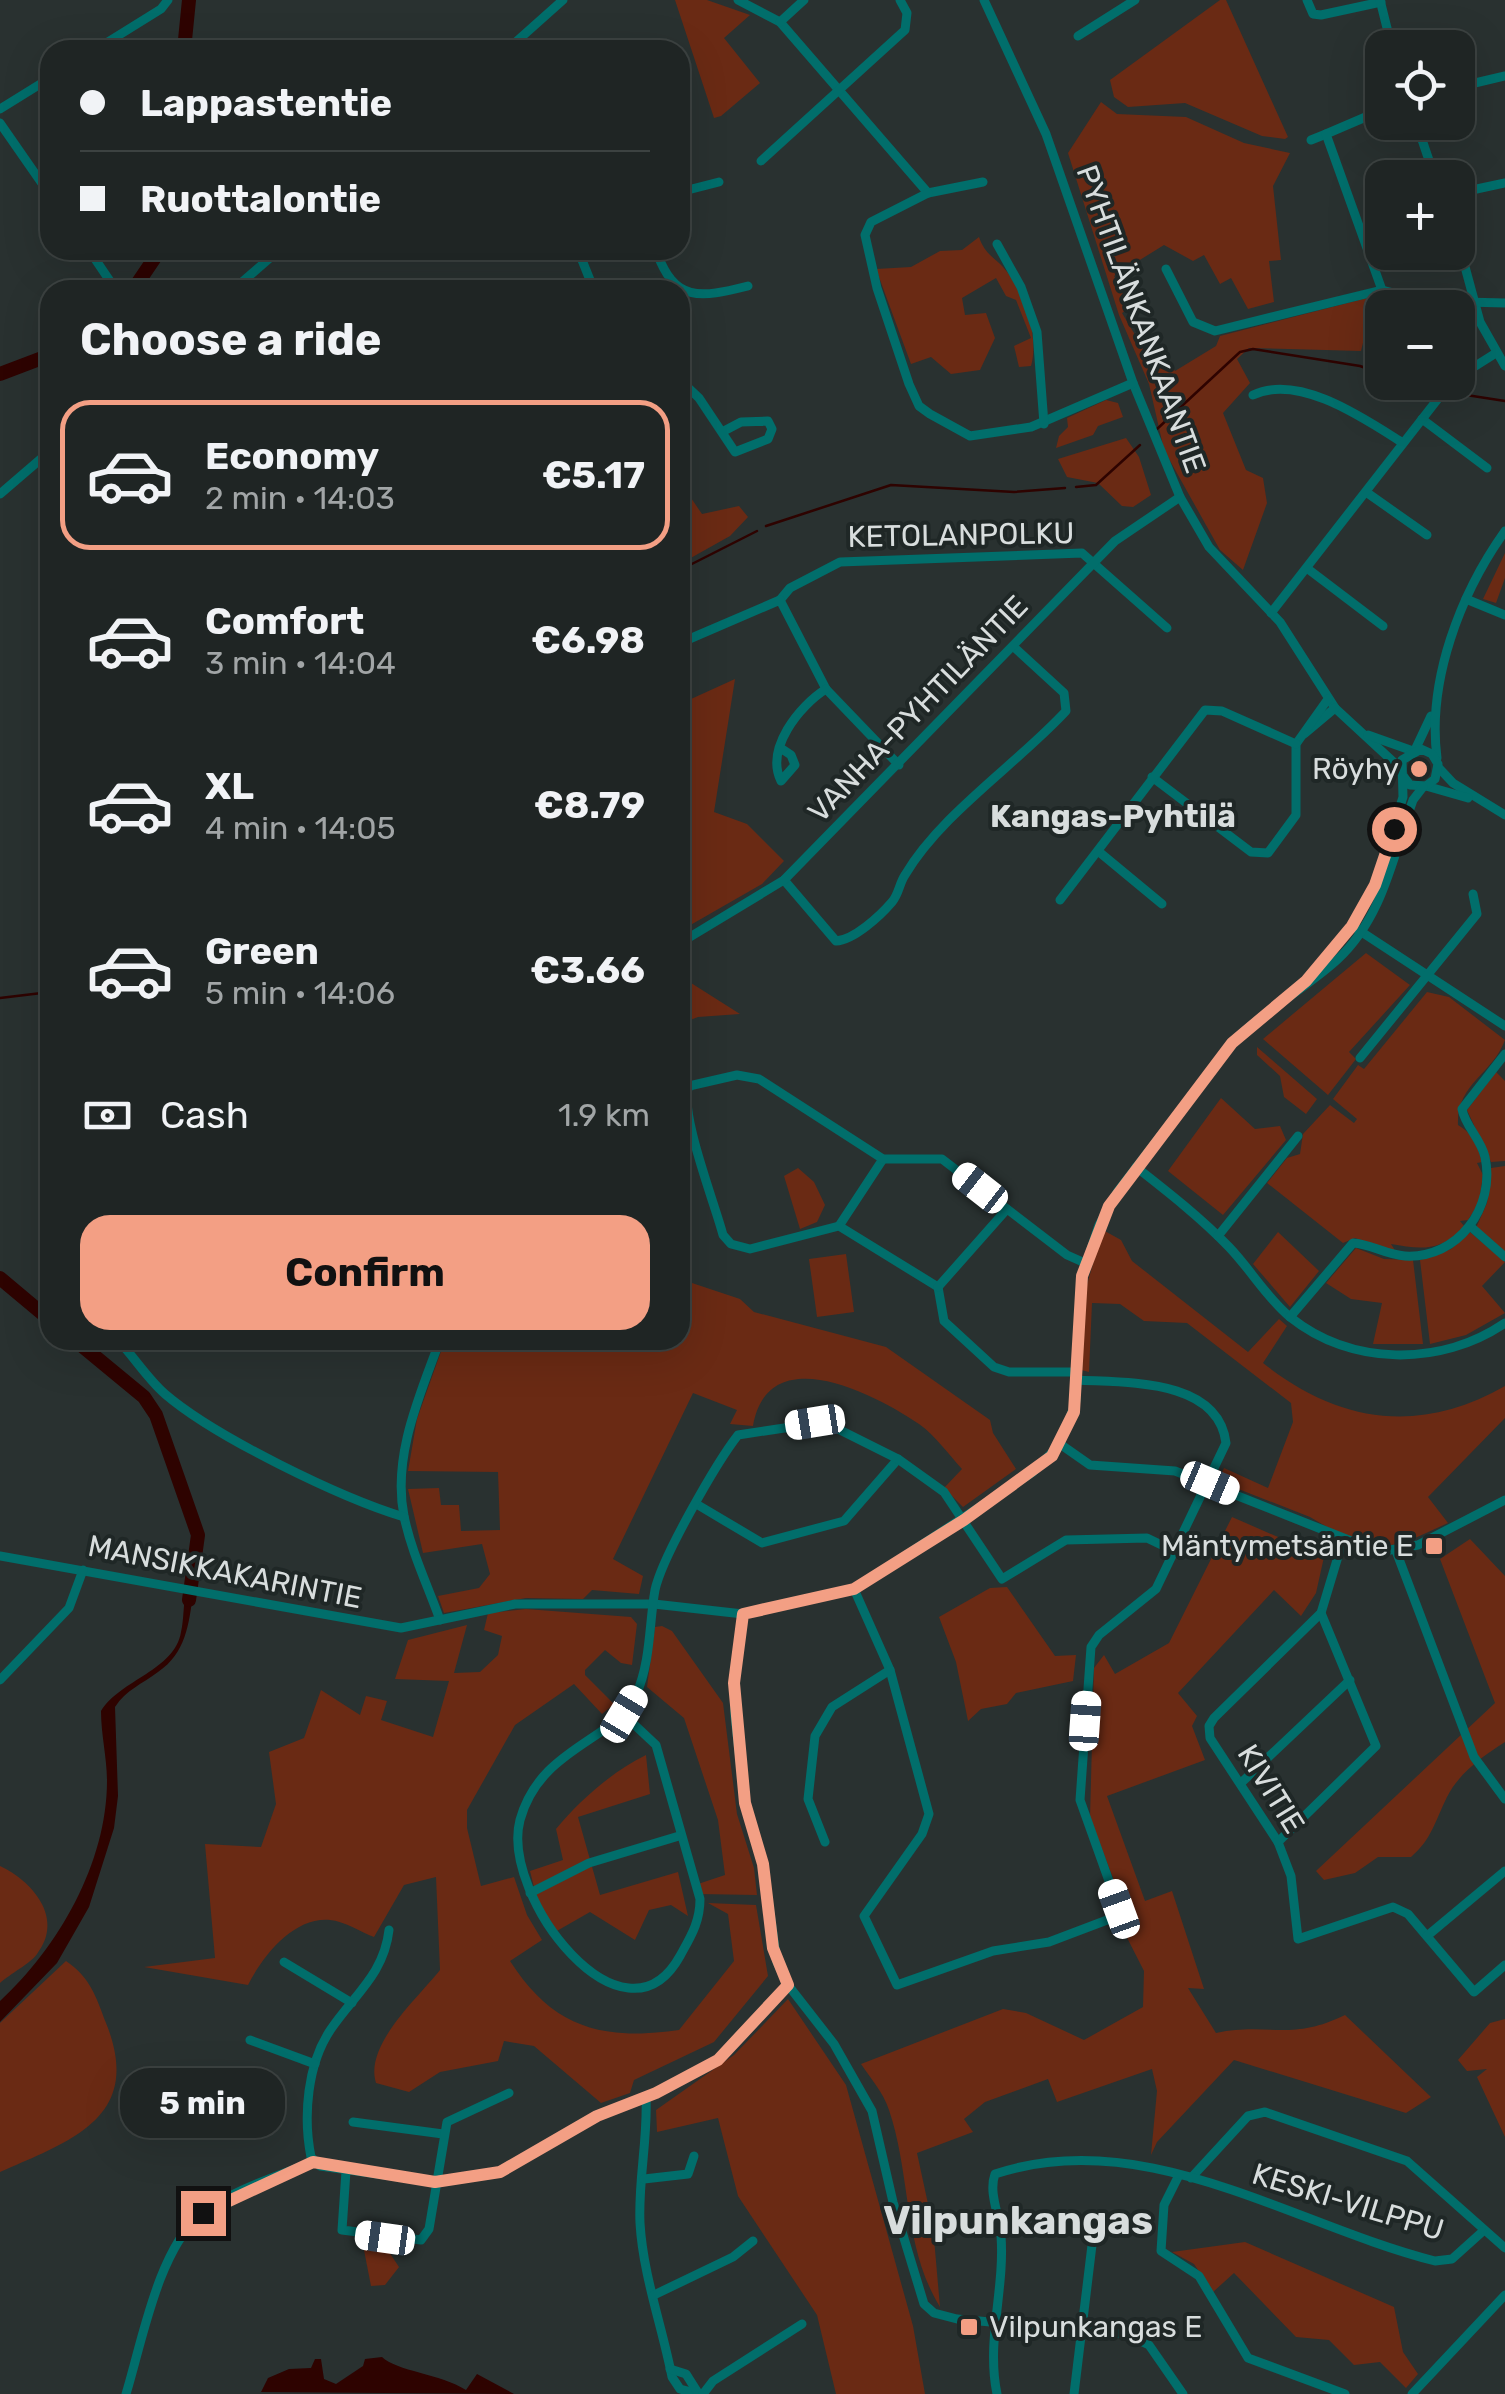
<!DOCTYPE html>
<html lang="en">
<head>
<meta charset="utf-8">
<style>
	:root { --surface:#1f2524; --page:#272d2c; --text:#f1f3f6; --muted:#a1a5a6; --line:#3c4241; --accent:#f39f84 }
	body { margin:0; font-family:Rubik,sans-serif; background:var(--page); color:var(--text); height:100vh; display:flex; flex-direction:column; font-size:38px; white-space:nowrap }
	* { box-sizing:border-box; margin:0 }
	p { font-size:32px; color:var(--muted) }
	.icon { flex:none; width:55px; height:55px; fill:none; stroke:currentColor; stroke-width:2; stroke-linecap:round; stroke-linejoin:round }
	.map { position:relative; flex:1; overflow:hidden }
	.details { position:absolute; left:40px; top:280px; width:650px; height:1070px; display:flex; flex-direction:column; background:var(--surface); border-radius:30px; box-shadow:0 10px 40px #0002,0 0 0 2px var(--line) }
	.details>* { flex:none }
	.hud { position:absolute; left:40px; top:40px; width:650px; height:220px; border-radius:30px; box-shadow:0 10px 40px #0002,0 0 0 2px var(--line); display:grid; align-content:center; height:220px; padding:0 40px; background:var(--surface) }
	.fabs { position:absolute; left:1365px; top:30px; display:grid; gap:20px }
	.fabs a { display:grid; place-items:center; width:110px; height:110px; border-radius:20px; background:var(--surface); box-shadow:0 10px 40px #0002,0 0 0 2px var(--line); font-size:50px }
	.end { position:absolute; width:45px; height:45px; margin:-22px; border:12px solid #f39f84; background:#111; box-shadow:0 0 0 5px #111 }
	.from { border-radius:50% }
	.bubble { position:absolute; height:70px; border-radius:30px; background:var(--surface); box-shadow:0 10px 40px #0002,0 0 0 2px var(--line); font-size:32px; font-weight:700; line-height:70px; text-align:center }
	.car { position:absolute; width:30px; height:60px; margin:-30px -15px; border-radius:12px; box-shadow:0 0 8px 2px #0007; background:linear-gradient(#fff 24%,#345 0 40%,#fff 0 76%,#345 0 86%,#fff 0) }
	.hud b { display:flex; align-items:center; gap:35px; height:95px; font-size:38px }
	.hud b+b { border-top:2px solid var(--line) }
	.hud i { width:25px; height:25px; background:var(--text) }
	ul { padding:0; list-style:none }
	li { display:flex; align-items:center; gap:30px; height:150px; margin:0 20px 15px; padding:0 20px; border:5px solid transparent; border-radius:30px }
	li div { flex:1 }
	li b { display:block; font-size:38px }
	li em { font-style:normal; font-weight:700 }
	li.current { border-color:var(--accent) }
	li>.icon { width:90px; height:90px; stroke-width:1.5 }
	h2 { padding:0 40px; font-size:45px; line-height:120px }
	.pay { display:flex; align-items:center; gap:25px; height:110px; padding:0 40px; font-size:38px }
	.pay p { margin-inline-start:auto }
	.cta { display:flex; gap:20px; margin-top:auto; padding:20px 40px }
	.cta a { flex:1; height:115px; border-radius:30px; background:var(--accent); color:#111; font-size:40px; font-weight:700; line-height:115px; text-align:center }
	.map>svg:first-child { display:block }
	.green { fill:#6a2a14 }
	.water { fill:#2e0300 }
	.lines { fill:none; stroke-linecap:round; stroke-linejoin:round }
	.stream { stroke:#2e0300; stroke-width:2.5 }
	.river { stroke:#2e0300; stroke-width:14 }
	.minor { stroke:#016e6b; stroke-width:9 }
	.route { stroke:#f39f84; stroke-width:12 }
	.poi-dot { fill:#f39f84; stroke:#1f2726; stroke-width:4 }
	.labels { text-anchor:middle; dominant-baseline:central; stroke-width:8; stroke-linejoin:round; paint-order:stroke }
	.street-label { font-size:30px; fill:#d8dddd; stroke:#1f2726 }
	.poi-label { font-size:30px; fill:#d8dddd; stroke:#1f2726; text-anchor:end }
	.neighbourhood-label { font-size:32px; font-weight:bold; fill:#d8dddd; stroke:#1f2726 }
	.district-label { font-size:40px; font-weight:bold; fill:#d8dddd; stroke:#1f2726 }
</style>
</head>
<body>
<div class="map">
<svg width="1505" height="2394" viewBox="0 0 1505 2394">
	<rect width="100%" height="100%" fill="#293130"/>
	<g class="green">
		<path d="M675 0H707L750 15 724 38 760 83 721 116 714 118Z"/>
		<path d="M1220 0H1226L1288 137 1285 139 1262 136 1185 103 1128 107 1114 97 1110 80Z"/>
		<path d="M1101 102 1117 114 1186 117 1244 143 1290 153 1273 186 1281 260 1269 261 1274 302 1248 309 1231 278 1220 284 1204 255 1193 261 1164 245 1114 276 1131 307 1122 313 1153 365 1166 358 1175 371 1216 346 1220 336 1367 298 1388 301 1382 313 1369 318 1361 351 1249 348 1237 359 1250 383 1223 413 1246 470 1263 478 1267 503 1243 570 1220 550 1164 450 1149 384 1119 315 1068 153Z"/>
		<path d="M979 237C986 257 996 257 1008 273 1026 296 1039 338 1031 366L1019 367 1014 346 1031 338 1016 300 1006 296 996 278 962 298 965 315 986 313 995 338 980 370 951 374 931 357 911 364 876 269 911 267 940 251 962 250Z"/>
		<path d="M1106 400 1118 403 1123 417 1098 426 1093 435 1056 448 1059 436 1068 427 1067 418Z"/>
		<path d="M1126 438 1139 457 1151 495 1133 507 1122 506 1098 483 1067 477 1058 459Z"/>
		<path d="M680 482 702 514 739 506 748 517 730 536 680 564Z"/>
		<path d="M1505 553V578L1496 603 1483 599Z"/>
		<path d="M735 679 714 812 747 824 784 861 762 884 680 931V704Z"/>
		<path d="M1366 953 1410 985 1349 1052 1356 1059 1328 1095 1263 1039Z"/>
		<path d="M680 976 740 1014 698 1017 680 1024Z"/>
		<path d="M1427 992 1449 997 1505 1040C1492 1075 1456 1084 1458 1125 1471 1132 1478 1145 1482 1162L1477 1163 1483 1175 1479 1203 1468 1220 1460 1221 1464 1226C1441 1253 1419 1249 1391 1244L1396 1252 1355 1238 1343 1243 1267 1183 1287 1158 1300 1154 1303 1134 1330 1105 1354 1123 1357 1119 1333 1099 1358 1065 1364 1069Z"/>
		<path d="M1257 1047 1317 1099 1306 1114 1284 1097 1280 1076 1257 1055Z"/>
		<path d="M1496 1072 1505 1081V1161L1491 1162 1467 1110Z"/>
		<path d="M1221 1098 1255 1129 1280 1126 1286 1140 1223 1215 1168 1171Z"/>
		<path d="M1505 1166V1253L1476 1228 1487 1203 1491 1168Z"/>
		<path d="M798 1168 814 1182 825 1205 817 1222 800 1229 784 1176Z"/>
		<path d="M1103 1230 1121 1240 1132 1261 1248 1352 1279 1319 1287 1326 1263 1363C1339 1423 1419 1435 1505 1386V1418L1428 1497 1448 1523 1402 1544 1379 1546 1339 1534 1310 1517 1218 1481 1224 1468 1268 1488 1293 1422 1291 1403 1187 1323 1144 1321 1120 1304 1092 1303 1089 1372 1081 1370 1083 1298Z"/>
		<path d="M1278 1232 1319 1271 1290 1307 1253 1264Z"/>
		<path d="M1470 1232 1505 1262 1482 1286 1505 1313 1466 1335 1430 1344 1420 1260 1451 1249Z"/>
		<path d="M1356 1248 1384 1259 1413 1260 1423 1344H1373L1382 1303 1351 1299 1326 1283Z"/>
		<path d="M846 1254 854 1312 817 1317 809 1259Z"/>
		<path d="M680 1279 740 1299 754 1312 886 1347 990 1420 993 1433 1016 1469 963 1507 944 1488 962 1469C949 1455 935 1435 919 1424 873 1393 768 1339 753 1426L730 1424 737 1410 693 1393 613 1559 643 1576 639 1594 592 1590 583 1599 526 1598 444 1613 438 1596 479 1588 490 1574 482 1544 423 1553 408 1489 439 1488 441 1505H459L461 1531 500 1530 498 1472 408 1471 417 1419 445 1340H680Z"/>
		<path d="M1232 1517 1324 1557 1316 1593 1301 1616 1274 1590 1178 1693 1197 1716 1192 1726 1205 1760 1107 1796 1145 1901 1172 1891 1204 1989 1188 1988 1216 2033C1268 2022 1290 2042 1345 2015L1431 2097 1406 2113 1234 2060 1157 2142 1151 2155 1157 2091 1152 2069 1057 2102 1048 2079 985 2102 964 2119 973 2132 917 2153 933 2227 940 2307C903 2247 911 2175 889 2110 883 2092 871 2079 861 2064L1003 2009 1026 2013 1084 2040 1143 2007 1144 1971 1119 1922 1126 1912 1090 1818 1094 1668 1104 1655 1115 1674 1169 1643Z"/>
		<path d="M1470 1539 1505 1576V1742C1483 1756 1459 1773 1447 1797 1435 1821 1432 1839 1411 1857H1378L1355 1873 1324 1880 1316 1871 1495 1703 1440 1559Z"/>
		<path d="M1007 1587 1055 1656 1076 1655 1073 1681 1016 1693 1007 1704 981 1709 968 1721 956 1662 939 1617 990 1588Z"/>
		<path d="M526 1609 631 1617 637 1624 632 1665 621 1663 605 1650 585 1670V1675L614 1704 602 1714 574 1684 515 1725 467 1810V1828L481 1886 514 1877 527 1915 542 1940 510 1961C553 2028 602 2041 679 2030L734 1961 728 1914 708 1903 756 1905 768 1976 714 2042 634 2080 630 2093 601 2103 534 2046 504 2041 498 2061 440 2072 409 2092 376 2083C364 2045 418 1998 440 1970L436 1877 404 1885 374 1937C361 1932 344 1921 330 1920 293 1917 263 1956 248 1985L144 1967 215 1958 205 1844 261 1847 276 1804 269 1752 304 1738 321 1690 360 1715 366 1696 387 1701 381 1720 433 1737 449 1681 395 1679 408 1640 467 1625 454 1673 480 1672 498 1655 502 1636 484 1630 488 1613Z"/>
		<path d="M662 1626 672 1631 723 1703 737 1814 754 1868 757 1895 698 1894 695 1885 725 1875 718 1820 684 1718 647 1687 655 1627Z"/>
		<path d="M646 1755 650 1794 578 1817 600 1895 678 1872 688 1916 671 1905 649 1910 635 1940 590 1912 555 1932 537 1899 530 1871 563 1860 556 1829C580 1800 613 1771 646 1755Z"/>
		<path d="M0 1866C32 1881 65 1918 37 1954 31 1963 10 1974 0 1983Z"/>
		<path d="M66 1961C91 1978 96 1997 106 2023 144 2117 72 2140 0 2172V2023Z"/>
		<path d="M788 1999 846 2085 913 2326 925 2394H836L817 2315 738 2196 718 2118 657 2132 656 2110 734 2055Z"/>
		<path d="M1505 2019V2137L1477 2077 1487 2069 1467 2071 1458 2060 1490 2023Z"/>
		<path d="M1245 2242 1394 2307 1403 2352 1418 2374 1406 2388 1380 2362 1354 2365 1329 2340 1296 2337 1234 2273 1213 2292 1194 2264 1172 2252Z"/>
		<path d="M363 2245 387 2249 399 2267 385 2285 371 2286Z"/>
	</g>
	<g class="water">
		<path d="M186 1592 193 1593C189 1624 186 1653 158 1672 142 1684 126 1690 115 1707L118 1796 114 1828 89 1907 57 1963 0 2022V2001C58 1948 107 1863 107 1781 107 1758 101 1735 101 1711 120 1680 175 1670 181 1632 184 1619 183 1605 186 1592Z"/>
		<path d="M382 2357C396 2371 441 2374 466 2390L477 2374 514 2394 261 2392 268 2378 289 2369 311 2368 315 2359H321L324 2379 336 2384 363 2366 365 2359Z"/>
	</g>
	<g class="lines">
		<g class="stream">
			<path d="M1398 382 1437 391"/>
			<path d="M1447 392 1505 401"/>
			<path d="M1157 429 1240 352 1253 349 1360 366 1382 374"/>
			<path d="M1076 487 1096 485 1140 445"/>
			<path d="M766 526 891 485 1014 492 1065 488"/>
			<path d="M680 570 757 531"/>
			<path d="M0 998 50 992"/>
		</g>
		<g class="river">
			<path d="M184 50 189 0"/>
			<path d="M133 290 160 250"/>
			<path d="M0 374 50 355"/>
			<path d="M0 1278 50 1320"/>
			<path d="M75 1340 144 1397 156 1415 198 1535 189 1600"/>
		</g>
		<g class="minor">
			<path d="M738 0 780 22 928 193 983 182"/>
			<path d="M984 0 1046 134 1133 383 1180 497 1209 547 1280 622 1335 708 1400 768"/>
			<path d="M1307 0 1313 14 1321 15 1381 2"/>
			<path d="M1380 0 1392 48"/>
			<path d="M780 22 804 0"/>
			<path d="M1078 36 1135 0"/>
			<path d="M95 50 161 9 168 0"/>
			<path d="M507 50 563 0"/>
			<path d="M1458 87 1505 76"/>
			<path d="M0 109 50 78"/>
			<path d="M1416 122 1435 178"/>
			<path d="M0 123 50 195"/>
			<path d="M1311 140 1326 134"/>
			<path d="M761 161 905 30 907 13 900 0"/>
			<path d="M680 192 719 182"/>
			<path d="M928 193 871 222 865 235 877 288 909 384 919 406 930 414 970 436 1031 427 1133 383"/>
			<path d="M1458 193 1505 183"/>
			<path d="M1458 241 1480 322 1505 366"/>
			<path d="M997 244 1021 287 1037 332 1044 424"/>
			<path d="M89 250 116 290"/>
			<path d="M578 250 594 290"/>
			<path d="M656 250C674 303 700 298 748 286"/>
			<path d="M1166 269 1193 322 1215 331 1382 290 1425 301 1505 303"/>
			<path d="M233 290 279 250"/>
			<path d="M1382 290 1326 134 1382 110"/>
			<path d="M1458 377 1496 353"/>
			<path d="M680 380 699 398 735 452 768 439 772 429 768 421 741 422 722 432"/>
			<path d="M1253 395C1299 373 1365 419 1403 443"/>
			<path d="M1422 419 1487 468"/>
			<path d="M1366 492 1427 535"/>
			<path d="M0 494 50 451"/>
			<path d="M1308 569 1383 626"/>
			<path d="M1466 599 1505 615"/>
			<path d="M780 600 790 588 840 562 1082 553 1167 628"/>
			<path d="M1271 613 1451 382"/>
			<path d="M680 643 780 600 826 689 899 765"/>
			<path d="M1304 734 1335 708"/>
			<path d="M1368 735 1413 751"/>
			<path d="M782 749 791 755 795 765 781 781C765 749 799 706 826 689"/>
			<path d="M1415 750 1431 716"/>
			<path d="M1437 758C1427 681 1460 594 1505 531"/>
			<path d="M1438 767 1453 783 1505 815"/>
			<path d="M1152 777 1251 852 1268 853 1296 815V744L1328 699"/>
			<path d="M1426 786 1468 798"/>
			<path d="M1098 851 1162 904"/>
			<path d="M784 880 836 941C854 940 880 916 892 902 899 894 899 884 905 875 941 814 1017 764 1066 711L1064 693 1015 648"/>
			<path d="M1060 900 1205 710 1222 711 1296 744"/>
			<path d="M1357 929 1505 1026"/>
			<path d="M680 943 784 880 1115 541 1180 497"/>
			<path d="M1310 976 1352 926 1375 885 1403 797 1402 760 1421 749 1432 754 1438 764 1435 779 1426 786 1410 785 1401 773"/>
			<path d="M1360 1058 1477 914 1473 894"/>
			<path d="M1136 1167C1168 1192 1201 1218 1229 1247 1251 1270 1266 1297 1290 1317 1351 1366 1440 1367 1505 1323"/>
			<path d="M839 1226 883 1159"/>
			<path d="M1470 1226 1505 1257"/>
			<path d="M1218 1236 1298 1136"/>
			<path d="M938 1287 839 1226 750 1249 731 1244 723 1235C715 1204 678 1110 689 1086L737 1075 759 1079 883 1159H942L1067 1255 1085 1263"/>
			<path d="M938 1287 944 1321 994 1367 1009 1372H1077"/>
			<path d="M938 1287 1007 1209"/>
			<path d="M1290 1317 1353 1243C1371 1244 1386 1255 1405 1256 1458 1259 1496 1207 1485 1157 1481 1139 1465 1126 1462 1109L1505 1054"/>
			<path d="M440 1340C420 1395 392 1456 404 1516 411 1551 428 1586 440 1620"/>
			<path d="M125 1348C138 1363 150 1381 165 1394 215 1437 341 1498 404 1517"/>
			<path d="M1060 1444 1090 1465 1175 1471 1379 1552 1418 1545 1505 1500"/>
			<path d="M698 1505 762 1543 844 1521 898 1459"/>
			<path d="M1343 1540 1321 1613 1214 1718 1209 1726 1210 1738 1278 1842 1291 1876 1298 1939 1393 1907 1408 1914 1474 1992 1505 1965"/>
			<path d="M1396 1551 1474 1757 1505 1799"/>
			<path d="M0 1556 401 1628 515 1604H654L743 1614 854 1589 1033 1472 1060 1444 1076 1401 1082 1276 1099 1225 1118 1191 1232 1043C1264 1010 1304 990 1337 960 1383 918 1393 856 1413 800L1423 787"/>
			<path d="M854 1589 890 1670 929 1814 922 1834 864 1916 897 1985 993 1951 1049 1942 1115 1917 1119 1909 1080 1800 1091 1647 1099 1635 1156 1589 1226 1443C1218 1378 1125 1383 1077 1380"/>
			<path d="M743 1614 734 1683 735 1717 745 1803 763 1864 777 1962 788 1985 834 2044 872 2111 893 2202 924 2304 934 2313 957 2319 1125 2334 1149 2345 1183 2394"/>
			<path d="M0 1680 69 1608 83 1570"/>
			<path d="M624 1715 656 1745 700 1899C700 1922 691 1936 680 1956 624 2057 500 1896 520 1820 540 1747 615 1741 636 1695 651 1662 649 1623 655 1590 662 1557 717 1462 738 1435L824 1422 898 1459 944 1492 1002 1579 1066 1540 1147 1538 1174 1551"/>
			<path d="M1241 1783 1350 1680"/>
			<path d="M825 1842 808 1799 815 1736 832 1707 890 1670"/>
			<path d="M1278 1842 1376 1746 1321 1613"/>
			<path d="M530 1893 589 1863 679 1836"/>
			<path d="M389 1930C384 1974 354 1995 331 2029 307 2064 303 2117 311 2157L320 2166 435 2182 500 2172 597 2115 656 2093 718 2060 788 1985"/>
			<path d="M1427 1936 1505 1871"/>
			<path d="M284 1962 352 2003"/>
			<path d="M250 2040 315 2064"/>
			<path d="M646 2097C648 2139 638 2181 640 2223 643 2275 662 2326 672 2377L680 2389 699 2394"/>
			<path d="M353 2122 443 2134"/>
			<path d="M346 2171 342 2230 421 2240 429 2229 447 2122 509 2093"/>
			<path d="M1179 2175 1164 2205 1161 2251 1199 2276 1248 2358 1345 2394"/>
			<path d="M1191 2178 1248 2116 1265 2112 1407 2161 1505 2248"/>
			<path d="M644 2179 688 2174 694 2156"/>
			<path d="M654 2295 733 2257 753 2241"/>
			<path d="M670 2369 686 2374 698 2393"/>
			<path d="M126 2394C142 2342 158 2251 200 2215 231 2190 276 2177 313 2162"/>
			<path d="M703 2394 713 2381 802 2324"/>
			<path d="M997 2394C986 2341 1005 2289 1001 2236 1000 2216 988 2193 995 2174 1145 2124 1293 2225 1435 2261L1452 2259 1482 2232"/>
			<path d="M1074 2394 1092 2245"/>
			<path d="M1412 2394 1505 2295"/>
		</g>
	</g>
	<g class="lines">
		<path class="route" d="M203 2213 313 2162 435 2182 500 2172 597 2116 656 2093 718 2060 788 1985 773 1948 763 1864 745 1803 734 1683 743 1614 854 1589 964 1520 1052 1456 1074 1412 1082 1276 1109 1206 1232 1043 1306 981 1352 926 1375 885 1394 829"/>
	</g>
	<g class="poi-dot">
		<circle cx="1419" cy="769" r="10"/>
		<rect x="1424" y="1536" width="20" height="20" rx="5"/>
		<rect x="959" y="2317" width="20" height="20" rx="5"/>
	</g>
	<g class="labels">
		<g class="street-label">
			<text transform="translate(1141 319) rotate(70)">PYHTILÄNKANKAANTIE</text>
			<text transform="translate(961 535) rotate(-1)">KETOLANPOLKU</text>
			<text transform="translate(918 709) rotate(-46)">VANHA-PYHTILÄNTIE</text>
			<text transform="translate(225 1572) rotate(11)">MANSIKKAKARINTIE</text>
			<text transform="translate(1271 1789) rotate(58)">KIVITIE</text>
			<text transform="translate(1348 2202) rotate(17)">KESKI-VILPPU</text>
		</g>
		<g class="poi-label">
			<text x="1399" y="769">Röyhy</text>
			<text x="1414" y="1546">Mäntymetsäntie E</text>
			<text x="989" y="2327" text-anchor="start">Vilpunkangas E</text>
		</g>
		<g class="neighbourhood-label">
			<text x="1113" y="816">Kangas-Pyhtilä</text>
		</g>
		<g class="district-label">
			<text x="1018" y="2220">Vilpunkangas</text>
		</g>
	</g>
</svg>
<div class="fabs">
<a><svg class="icon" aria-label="locate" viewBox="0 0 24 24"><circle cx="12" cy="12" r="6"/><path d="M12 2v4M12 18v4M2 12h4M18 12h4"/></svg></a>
<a>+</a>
<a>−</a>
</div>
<i class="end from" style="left:1394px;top:829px"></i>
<i class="end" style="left:203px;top:2213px"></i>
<div class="bubble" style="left:120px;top:2068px;width:165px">5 min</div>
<i class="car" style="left:980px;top:1188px;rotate:308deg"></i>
<i class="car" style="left:815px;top:1422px;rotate:261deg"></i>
<i class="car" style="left:1210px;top:1483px;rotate:113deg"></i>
<i class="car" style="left:624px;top:1714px;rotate:31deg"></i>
<i class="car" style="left:1085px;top:1721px;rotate:4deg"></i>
<i class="car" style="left:1119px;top:1909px;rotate:340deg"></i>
<i class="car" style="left:385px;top:2238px;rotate:278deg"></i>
<div class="hud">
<b><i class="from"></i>Lappastentie</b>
<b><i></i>Ruottalontie</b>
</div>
<section class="details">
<h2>Choose a ride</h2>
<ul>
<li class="current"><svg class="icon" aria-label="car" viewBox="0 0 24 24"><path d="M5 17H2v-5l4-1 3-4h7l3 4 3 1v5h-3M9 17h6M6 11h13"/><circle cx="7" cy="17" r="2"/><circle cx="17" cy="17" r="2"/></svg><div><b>Economy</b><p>2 min · 14:03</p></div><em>€5.17</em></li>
<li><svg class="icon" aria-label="car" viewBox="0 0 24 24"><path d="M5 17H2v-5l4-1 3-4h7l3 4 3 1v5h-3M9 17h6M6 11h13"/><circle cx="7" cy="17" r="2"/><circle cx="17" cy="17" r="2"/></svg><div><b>Comfort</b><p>3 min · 14:04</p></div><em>€6.98</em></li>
<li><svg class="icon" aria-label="car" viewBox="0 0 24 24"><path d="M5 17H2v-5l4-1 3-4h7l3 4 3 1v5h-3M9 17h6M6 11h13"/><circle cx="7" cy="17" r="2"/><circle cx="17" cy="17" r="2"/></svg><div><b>XL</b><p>4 min · 14:05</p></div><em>€8.79</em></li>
<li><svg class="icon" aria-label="car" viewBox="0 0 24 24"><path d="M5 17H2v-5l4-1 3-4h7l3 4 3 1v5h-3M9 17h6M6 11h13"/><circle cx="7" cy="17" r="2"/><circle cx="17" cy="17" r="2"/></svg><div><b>Green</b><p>5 min · 14:06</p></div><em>€3.66</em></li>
</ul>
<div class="pay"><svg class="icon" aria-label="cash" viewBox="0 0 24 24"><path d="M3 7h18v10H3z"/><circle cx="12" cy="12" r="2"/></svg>Cash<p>1.9 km</p></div>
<div class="cta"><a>Confirm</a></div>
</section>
</div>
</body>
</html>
